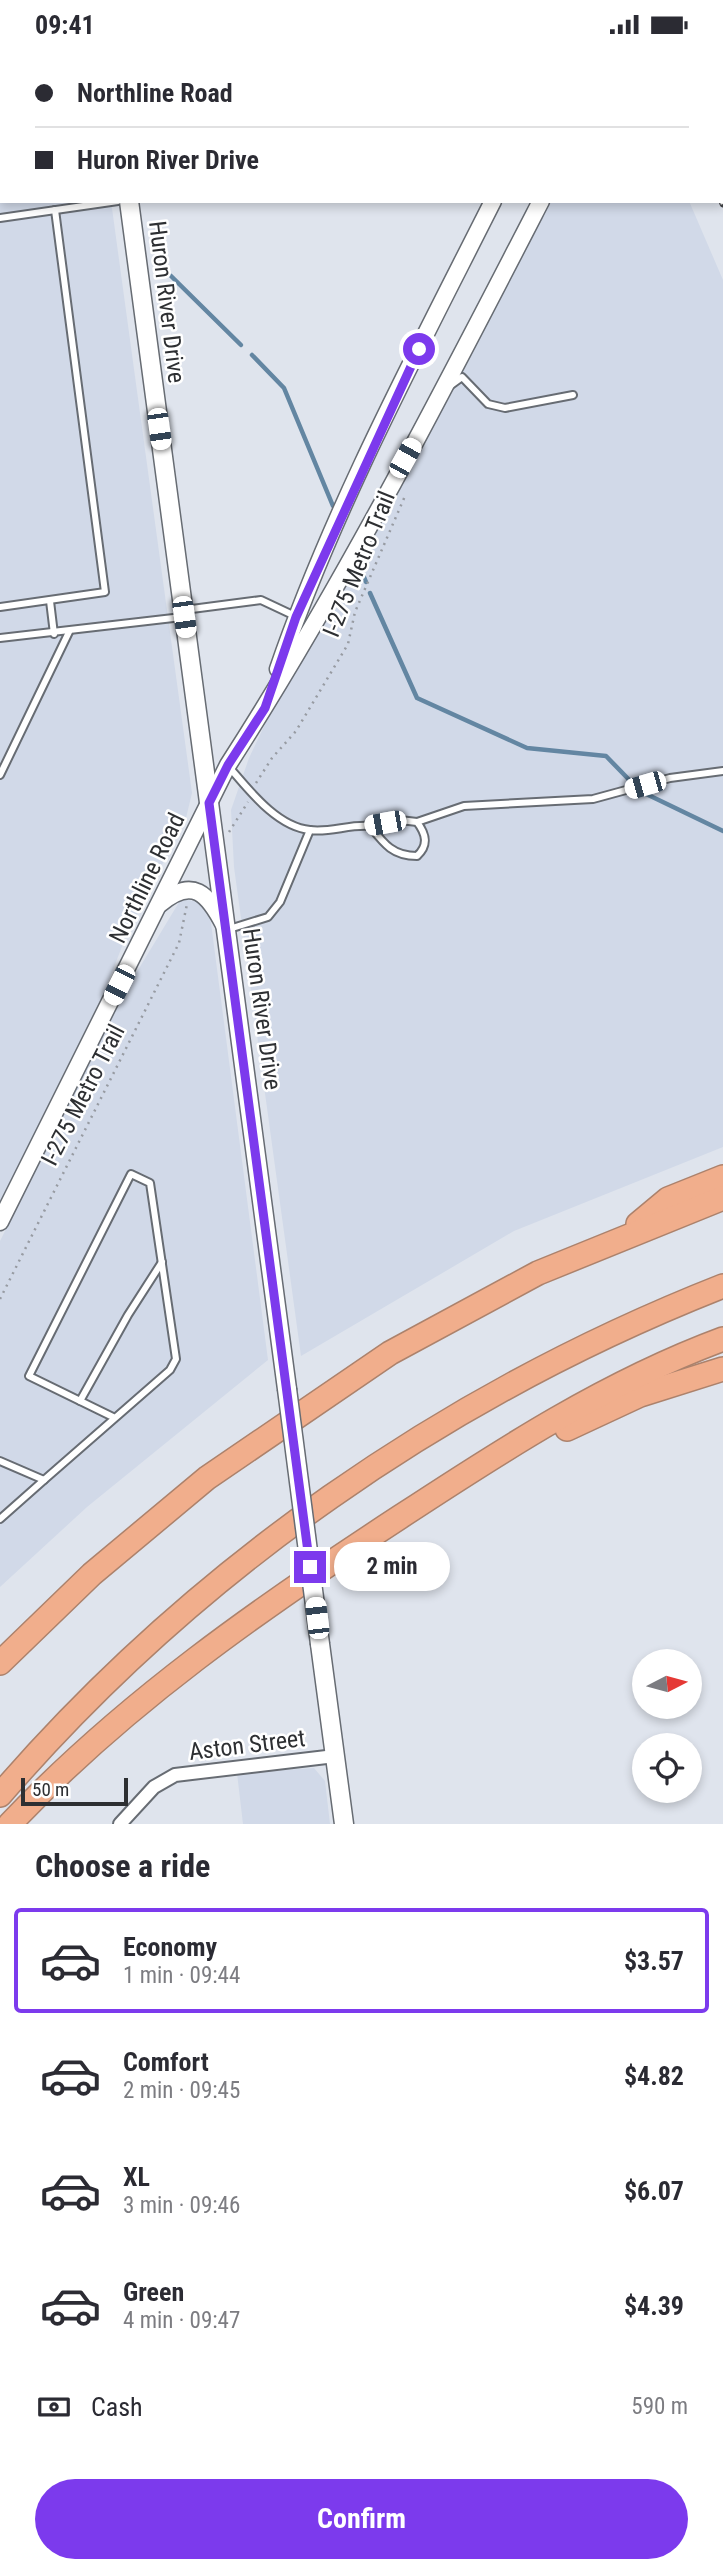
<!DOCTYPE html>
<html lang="en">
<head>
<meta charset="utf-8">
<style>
	:root { --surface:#fff; --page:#f2f2f3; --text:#2b2b33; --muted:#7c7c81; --line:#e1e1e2; --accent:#7c3aed }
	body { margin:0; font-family:"Roboto Condensed",sans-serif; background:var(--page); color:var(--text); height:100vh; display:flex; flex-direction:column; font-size:26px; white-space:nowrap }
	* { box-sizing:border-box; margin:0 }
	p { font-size:23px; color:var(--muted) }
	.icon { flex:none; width:38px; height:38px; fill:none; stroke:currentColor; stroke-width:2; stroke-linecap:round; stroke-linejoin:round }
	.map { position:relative; height:1775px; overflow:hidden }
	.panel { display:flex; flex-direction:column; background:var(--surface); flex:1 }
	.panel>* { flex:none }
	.top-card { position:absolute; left:0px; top:0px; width:724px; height:154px; box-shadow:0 4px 10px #0003; display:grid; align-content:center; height:154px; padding:0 35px; background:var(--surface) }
	.needle { width:46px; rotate:84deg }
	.tools { position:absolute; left:632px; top:1600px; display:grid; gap:14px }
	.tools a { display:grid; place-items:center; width:70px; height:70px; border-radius:50%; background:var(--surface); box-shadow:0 4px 10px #0003; font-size:35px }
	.scale { position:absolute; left:21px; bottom:18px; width:107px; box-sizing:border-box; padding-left:7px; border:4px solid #2d2f32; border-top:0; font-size:19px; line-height:24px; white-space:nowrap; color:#2d2f32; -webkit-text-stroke:5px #fff; paint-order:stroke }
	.end { position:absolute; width:32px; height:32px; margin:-16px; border:9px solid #7c3aed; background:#fff; box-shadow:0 0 0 4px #fff }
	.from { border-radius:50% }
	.bubble { position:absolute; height:49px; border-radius:24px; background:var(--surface); box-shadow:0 4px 10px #0003; font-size:23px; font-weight:700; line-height:49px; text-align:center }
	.car { position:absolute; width:21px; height:42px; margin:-21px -10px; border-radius:9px; box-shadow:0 0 5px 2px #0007; background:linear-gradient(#fff 24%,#345 0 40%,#fff 0 76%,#345 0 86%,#fff 0) }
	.top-card b { display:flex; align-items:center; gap:24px; height:66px; font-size:26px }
	.top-card b+b { border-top:2px solid var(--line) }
	.top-card i { width:18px; height:18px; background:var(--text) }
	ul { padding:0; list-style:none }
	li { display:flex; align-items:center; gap:21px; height:105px; margin:0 14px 10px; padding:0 21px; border:4px solid transparent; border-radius:7px }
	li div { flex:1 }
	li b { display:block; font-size:26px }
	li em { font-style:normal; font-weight:700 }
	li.on { border-color:var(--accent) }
	li>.icon { width:63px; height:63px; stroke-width:1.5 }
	h2 { padding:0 35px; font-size:32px; line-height:84px }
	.pay { display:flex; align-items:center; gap:18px; height:77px; padding:0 35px; font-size:26px }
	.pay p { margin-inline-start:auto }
	.action { display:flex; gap:14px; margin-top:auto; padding:14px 35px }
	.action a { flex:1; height:80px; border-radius:42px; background:var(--accent); color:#fff; font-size:28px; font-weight:700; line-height:80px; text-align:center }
	.status { display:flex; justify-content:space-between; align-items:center; height:49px; padding:0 35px; background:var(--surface); direction:ltr }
	.status svg { height:19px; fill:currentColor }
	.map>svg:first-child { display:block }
	.built { fill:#d1d9e8 }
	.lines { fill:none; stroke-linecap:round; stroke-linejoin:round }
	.stream { stroke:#6386a2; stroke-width:4.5 }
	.service-casing { stroke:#676c73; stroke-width:10 }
	.minor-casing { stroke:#676c73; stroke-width:16 }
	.tertiary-casing { stroke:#676c73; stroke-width:19 }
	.secondary-casing { stroke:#676c73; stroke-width:21 }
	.motorway-casing { stroke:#ac826c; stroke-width:26 }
	.path { stroke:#979ba2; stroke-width:2.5; stroke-dasharray:2 5; stroke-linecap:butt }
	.service { stroke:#fff; stroke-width:6 }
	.minor { stroke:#fff; stroke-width:12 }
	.tertiary { stroke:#fff; stroke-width:16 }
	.secondary { stroke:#fff; stroke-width:18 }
	.motorway { stroke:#f1ae8c; stroke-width:23 }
	.rail-casing { stroke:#404246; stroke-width:7 }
	.rail { stroke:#fff; stroke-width:4.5; stroke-dasharray:13; stroke-linecap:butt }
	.secondary-bridge-casing { stroke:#676c73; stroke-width:21; stroke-linecap:butt }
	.secondary-bridge { stroke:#fff; stroke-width:18 }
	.route { stroke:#7c3aed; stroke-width:9 }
	.labels { text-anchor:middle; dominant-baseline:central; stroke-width:5; stroke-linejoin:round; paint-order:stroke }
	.street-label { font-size:24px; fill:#2d2f32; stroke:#fff }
</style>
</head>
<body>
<div class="status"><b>09:41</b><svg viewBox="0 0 49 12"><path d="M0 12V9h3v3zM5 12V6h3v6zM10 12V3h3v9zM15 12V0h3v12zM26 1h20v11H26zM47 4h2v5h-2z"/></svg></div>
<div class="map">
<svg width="723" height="1775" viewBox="0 0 723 1775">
	<rect width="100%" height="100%" fill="#dfe4ed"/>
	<g class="built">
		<path d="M0 0H91L2 2V152H111L192 744 186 769 128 882 104 944 0 1153Z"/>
		<path d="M538 152H689L723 231V1098L514 1182 301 1307 234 818 231 761 249 709 267 671Z"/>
		<path d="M181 850 200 853 208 862 211 874 268 1311 87 1458 0 1538V1192L123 946Z"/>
		<path d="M314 1719 325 1732 330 1775H243L237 1724Z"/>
	</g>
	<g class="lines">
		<g class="stream">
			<path d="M171 227 241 296"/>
			<path d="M252 306 284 339 333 457"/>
			<path d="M357 511 366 533"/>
			<path d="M370 544 417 649 527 699 606 707 640 742 723 782"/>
		</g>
		<g class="service-casing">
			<g id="service">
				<path d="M0 169 118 152"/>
				<path d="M451 336 462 328 488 355 505 359 573 346"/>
				<path d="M50 552 54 585"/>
				<path d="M0 558 105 543 55 161"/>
				<path d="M184 561 261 551 295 567"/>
				<path d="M0 589 182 568"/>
				<path d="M229 718C249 741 277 778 310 781 329 784 350 775 370 777 384 795 393 807 417 807 429 796 426 785 417 773L400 771 370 777"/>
				<path d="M0 726 69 583"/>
				<path d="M417 773 464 757 593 750 670 729 723 722"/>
				<path d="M229 880 268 868 280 853 310 781"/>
				<path d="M80 1352 128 1266 162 1213"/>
				<path d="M0 1412 44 1431 170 1321 176 1310 150 1134 131 1125 29 1327 115 1369"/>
				<path d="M0 1470 44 1431"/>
			</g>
		</g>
		<g class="minor-casing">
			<path id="minor" d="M120 1775 154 1738 175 1726 335 1707"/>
		</g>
		<g class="tertiary-casing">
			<g id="tertiary">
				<path d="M567 2 568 0"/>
				<path d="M619 2 620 0"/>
				<path d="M278 620C334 458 416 305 493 152"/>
				<path d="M160 855C193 827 208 845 224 876"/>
				<path d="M0 1173 228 716C343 537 443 342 541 152"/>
			</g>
		</g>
		<g class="secondary-casing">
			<g id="secondary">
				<path d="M109 0V2"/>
				<path d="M129 152 287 1340"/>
				<path d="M320 1595 344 1775"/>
			</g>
		</g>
		<g class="motorway-casing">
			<g id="motorway">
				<path d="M638 1175 668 1150 723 1128"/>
				<path d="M567 1380 640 1346 723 1320"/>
				<path d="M0 1614 92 1525 207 1429 390 1304 538 1224 723 1149"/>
				<path d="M0 1746C194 1521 446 1346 723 1237"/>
				<path d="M10 1775C123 1655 262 1558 400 1468 502 1401 607 1333 723 1290"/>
			</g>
		</g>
		<g class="path">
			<path d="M256 734 272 709 296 682 348 595 355 563 405 447"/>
			<path d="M229 783 248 753"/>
			<path d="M0 1250 179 894 187 855"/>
		</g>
		<use href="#service" class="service"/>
		<use href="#minor" class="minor"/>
		<use href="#tertiary" class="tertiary"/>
		<use href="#secondary" class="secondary"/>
		<use href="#motorway" class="motorway"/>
		<g class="rail-casing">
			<g id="rail">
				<path d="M656 0 657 2"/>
				<path d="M722 152 723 155"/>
			</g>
		</g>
		<use href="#rail" class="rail"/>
		<g class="secondary-bridge-casing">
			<path id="secondary-bridge" d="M287 1340 320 1595"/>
		</g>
		<use href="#secondary-bridge" class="secondary-bridge"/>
	</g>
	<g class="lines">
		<path class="route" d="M310 1518 209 754 228 716 265 659 296 568 419 300"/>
	</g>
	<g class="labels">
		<g class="street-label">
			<text transform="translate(167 253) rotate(83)">Huron River Drive</text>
			<text transform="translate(359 515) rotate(-68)">I-275 Metro Trail</text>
			<text transform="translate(147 829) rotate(-64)">Northline Road</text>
			<text transform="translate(262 960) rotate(82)">Huron River Drive</text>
			<text transform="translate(83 1046) rotate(-63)">I-275 Metro Trail</text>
			<text transform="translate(247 1696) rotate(-7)">Aston Street</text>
		</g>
	</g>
</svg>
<div class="tools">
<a><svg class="needle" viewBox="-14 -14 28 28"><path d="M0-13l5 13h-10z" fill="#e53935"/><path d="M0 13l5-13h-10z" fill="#7c7c81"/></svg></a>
<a><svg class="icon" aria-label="locate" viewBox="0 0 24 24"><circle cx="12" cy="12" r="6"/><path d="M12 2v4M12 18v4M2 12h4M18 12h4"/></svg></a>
</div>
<div class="scale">50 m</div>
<i class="end from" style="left:419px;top:300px"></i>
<i class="end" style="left:310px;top:1518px"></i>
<div class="bubble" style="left:334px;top:1493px;width:116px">2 min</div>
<i class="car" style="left:159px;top:380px;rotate:172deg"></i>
<i class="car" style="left:405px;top:409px;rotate:29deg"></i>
<i class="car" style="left:184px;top:568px;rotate:172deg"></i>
<i class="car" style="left:645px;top:736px;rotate:254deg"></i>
<i class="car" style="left:385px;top:774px;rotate:260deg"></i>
<i class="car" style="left:119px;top:936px;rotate:207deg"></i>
<i class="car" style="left:317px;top:1569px;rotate:353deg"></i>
<div class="top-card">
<b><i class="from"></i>Northline Road</b>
<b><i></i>Huron River Drive</b>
</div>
</div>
<section class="panel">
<h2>Choose a ride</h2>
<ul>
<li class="on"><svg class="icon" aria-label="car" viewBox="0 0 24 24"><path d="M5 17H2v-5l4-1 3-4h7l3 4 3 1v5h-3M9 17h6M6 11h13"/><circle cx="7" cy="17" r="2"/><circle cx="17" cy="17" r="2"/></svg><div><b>Economy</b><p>1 min · 09:44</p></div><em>$3.57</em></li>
<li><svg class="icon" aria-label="car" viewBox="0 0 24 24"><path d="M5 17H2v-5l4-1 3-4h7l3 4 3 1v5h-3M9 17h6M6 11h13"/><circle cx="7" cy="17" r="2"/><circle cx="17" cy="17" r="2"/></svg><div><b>Comfort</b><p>2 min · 09:45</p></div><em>$4.82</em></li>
<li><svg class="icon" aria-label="car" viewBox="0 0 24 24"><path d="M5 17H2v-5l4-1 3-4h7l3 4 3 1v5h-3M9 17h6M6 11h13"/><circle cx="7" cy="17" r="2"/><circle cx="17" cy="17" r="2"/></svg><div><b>XL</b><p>3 min · 09:46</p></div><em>$6.07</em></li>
<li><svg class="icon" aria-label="car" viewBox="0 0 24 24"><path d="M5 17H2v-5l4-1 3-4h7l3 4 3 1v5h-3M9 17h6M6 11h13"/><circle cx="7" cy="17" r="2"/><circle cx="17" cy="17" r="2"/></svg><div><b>Green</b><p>4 min · 09:47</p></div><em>$4.39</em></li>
</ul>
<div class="pay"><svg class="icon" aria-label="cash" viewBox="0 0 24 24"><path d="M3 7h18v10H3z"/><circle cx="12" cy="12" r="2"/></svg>Cash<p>590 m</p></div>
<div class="action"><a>Confirm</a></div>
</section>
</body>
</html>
